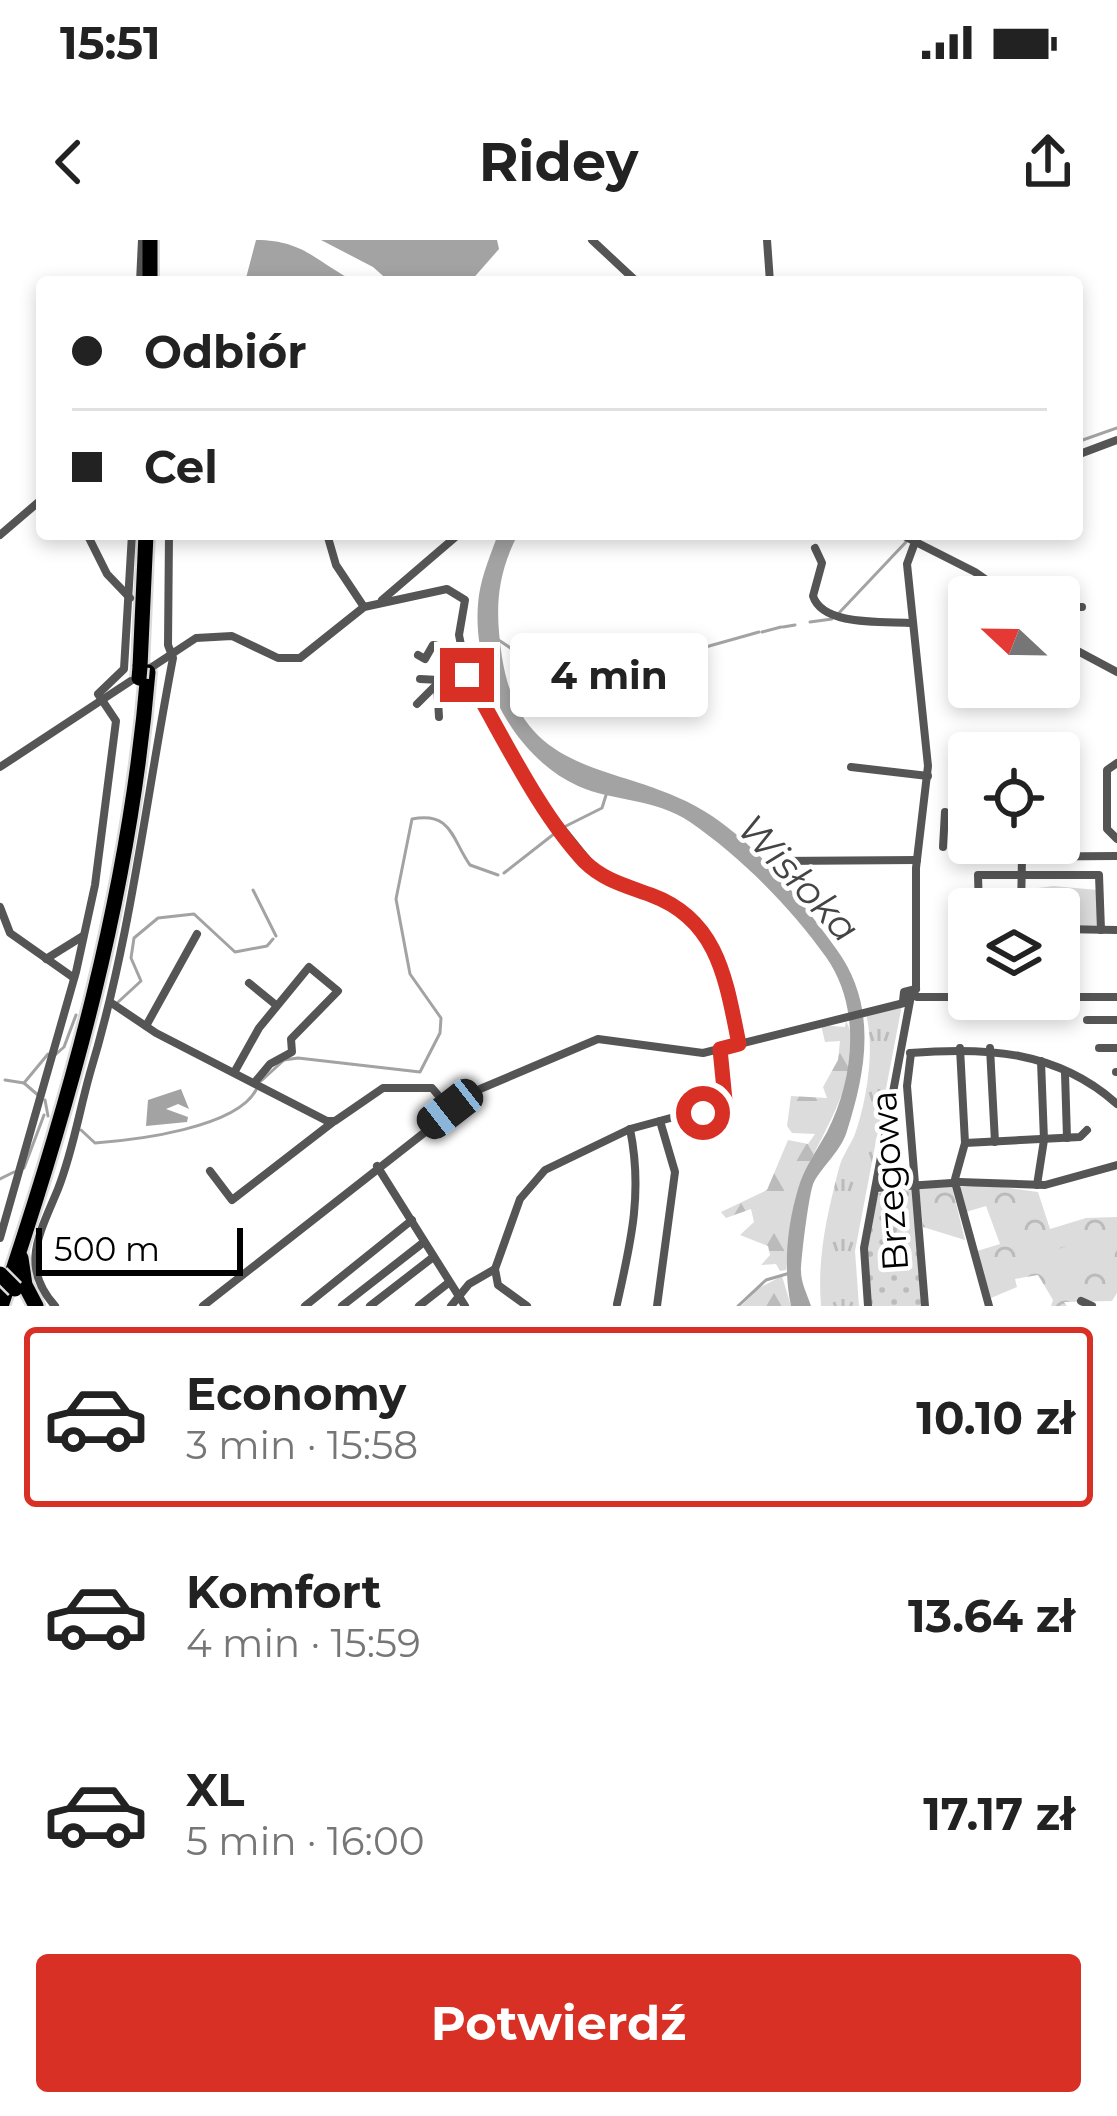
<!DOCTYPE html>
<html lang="pl">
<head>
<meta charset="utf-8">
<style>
	:root { --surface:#fff; --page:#f6f6f6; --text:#222; --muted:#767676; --line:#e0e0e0; --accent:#d93025 }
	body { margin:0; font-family:Montserrat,sans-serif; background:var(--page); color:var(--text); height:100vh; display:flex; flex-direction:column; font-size:45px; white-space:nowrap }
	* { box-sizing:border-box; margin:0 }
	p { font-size:39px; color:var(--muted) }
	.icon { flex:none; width:66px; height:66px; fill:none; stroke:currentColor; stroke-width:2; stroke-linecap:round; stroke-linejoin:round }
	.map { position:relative; height:1066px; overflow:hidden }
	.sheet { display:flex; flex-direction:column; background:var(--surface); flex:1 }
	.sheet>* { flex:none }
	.top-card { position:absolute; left:36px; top:36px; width:1047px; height:264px; border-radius:12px; box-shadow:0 6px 18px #0003; display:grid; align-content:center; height:264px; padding:0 36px; background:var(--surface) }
	.needle { width:78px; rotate:292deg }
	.controls { position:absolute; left:948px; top:336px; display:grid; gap:24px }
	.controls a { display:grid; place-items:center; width:132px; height:132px; border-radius:12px; background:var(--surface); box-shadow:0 6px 18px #0003; font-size:60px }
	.scale { position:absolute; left:36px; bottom:30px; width:207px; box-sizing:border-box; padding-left:12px; border:6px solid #000; border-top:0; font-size:33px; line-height:42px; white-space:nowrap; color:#000; -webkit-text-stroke:9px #fff; paint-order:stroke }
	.end { position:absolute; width:54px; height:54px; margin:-27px; border:15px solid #d93025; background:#fff; box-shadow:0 0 0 6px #fff }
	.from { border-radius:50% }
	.bubble { position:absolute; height:84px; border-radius:12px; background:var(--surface); box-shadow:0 6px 18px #0003; font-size:39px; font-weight:700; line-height:84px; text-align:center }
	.car { position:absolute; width:36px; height:72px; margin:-36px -18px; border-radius:15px; box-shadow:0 0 9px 3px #0007; background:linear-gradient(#222 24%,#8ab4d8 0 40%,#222 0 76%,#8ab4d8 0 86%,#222 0) }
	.top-card b { display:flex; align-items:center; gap:42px; height:114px; font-size:45px }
	.top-card b+b { border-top:3px solid var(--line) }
	.top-card i { width:30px; height:30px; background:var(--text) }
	ul { padding:21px 0 0; list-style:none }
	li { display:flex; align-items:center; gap:36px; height:180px; margin:0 24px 18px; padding:0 12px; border:6px solid transparent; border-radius:12px }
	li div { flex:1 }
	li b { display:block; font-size:45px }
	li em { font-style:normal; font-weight:700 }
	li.selected { border-color:var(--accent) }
	li>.icon { width:108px; height:108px; stroke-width:1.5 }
	.primary-button { display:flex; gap:24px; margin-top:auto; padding:24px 36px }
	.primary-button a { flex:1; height:138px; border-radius:12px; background:var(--accent); color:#fff; font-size:48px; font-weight:700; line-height:138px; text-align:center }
	.status { display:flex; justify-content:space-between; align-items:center; height:84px; padding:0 60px; background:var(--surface); direction:ltr }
	.status svg { height:33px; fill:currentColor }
	header { display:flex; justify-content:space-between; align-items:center; height:156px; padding:0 36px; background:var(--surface); font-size:54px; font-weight:700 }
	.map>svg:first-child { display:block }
	.grass { fill:url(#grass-tufts) }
	.forest { fill:url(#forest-firs) }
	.park { fill:url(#park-crowns) }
	.garden { fill:url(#garden-dots) }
	.pitch { fill:#dcdcdc }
	.water { fill:#a3a3a3 }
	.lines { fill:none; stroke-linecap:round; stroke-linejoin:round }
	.stream { stroke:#a3a3a3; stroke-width:3 }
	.highway-casing { stroke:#dbdbdb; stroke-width:20 }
	.minor { stroke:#555; stroke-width:8 }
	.highway { stroke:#000; stroke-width:15 }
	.highway-bridge-casing { stroke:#dbdbdb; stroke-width:20; stroke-linecap:butt }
	.highway-bridge { stroke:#000; stroke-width:15 }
	.route { stroke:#d93025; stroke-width:15 }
	.labels { text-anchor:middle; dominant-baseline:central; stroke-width:9; stroke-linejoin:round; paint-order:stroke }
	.street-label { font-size:36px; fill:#000; stroke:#fff }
	.water-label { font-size:39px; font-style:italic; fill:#444; stroke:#fff }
</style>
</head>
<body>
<div class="status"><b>15:51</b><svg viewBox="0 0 49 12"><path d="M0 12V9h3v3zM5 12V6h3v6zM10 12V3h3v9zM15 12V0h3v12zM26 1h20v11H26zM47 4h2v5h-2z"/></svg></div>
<header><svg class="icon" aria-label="back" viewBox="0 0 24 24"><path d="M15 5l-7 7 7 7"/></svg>Ridey<svg class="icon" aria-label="share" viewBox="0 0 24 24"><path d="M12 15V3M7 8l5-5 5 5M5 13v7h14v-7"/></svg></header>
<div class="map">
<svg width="1117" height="1066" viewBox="0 0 1117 1066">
	<defs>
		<pattern id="grass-tufts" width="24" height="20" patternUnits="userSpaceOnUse" patternTransform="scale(3)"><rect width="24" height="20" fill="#dcdcdc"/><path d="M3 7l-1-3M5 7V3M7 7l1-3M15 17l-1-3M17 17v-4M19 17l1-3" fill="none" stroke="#bbb"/></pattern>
		<pattern id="forest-firs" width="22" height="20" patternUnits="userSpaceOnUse" patternTransform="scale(3)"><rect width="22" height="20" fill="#dcdcdc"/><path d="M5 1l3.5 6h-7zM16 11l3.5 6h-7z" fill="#bbb"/></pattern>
		<pattern id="park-crowns" width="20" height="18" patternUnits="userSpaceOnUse" patternTransform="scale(3)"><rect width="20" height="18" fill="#dcdcdc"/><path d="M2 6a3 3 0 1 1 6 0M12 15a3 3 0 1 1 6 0" fill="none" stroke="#bbb"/></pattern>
		<pattern id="garden-dots" width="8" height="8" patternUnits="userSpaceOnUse" patternTransform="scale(3)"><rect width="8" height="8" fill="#dcdcdc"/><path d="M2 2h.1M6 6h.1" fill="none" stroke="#bbb" stroke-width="1.8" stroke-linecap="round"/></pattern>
	</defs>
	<rect width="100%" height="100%" fill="#fff"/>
	<path class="grass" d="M902 765 855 1011 859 1066H821C817 1017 827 975 839 928 842 916 850 906 855 894 867 860 875 809 866 774Z"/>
	<g class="forest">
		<path d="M846 781C871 827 814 904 799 947 790 972 789 1003 786 1030L780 1031 776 1024 761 1025 770 1015 768 1006 740 995 754 982 751 969 726 978 721 972 767 950 788 900 808 904 815 894 792 893 787 886 791 856 827 858 823 847 838 820 840 801 825 802 821 785 845 787Z"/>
		<path d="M782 1036 791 1066H741L759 1048Z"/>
	</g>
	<g class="park">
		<path d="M987 945 1038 952 1050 989 1086 978 1117 977V1053L1112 1061 1064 1062 1067 1066H1051L1053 1060 1038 1035 1015 1039 1017 1047 991 1058 977 1011 1000 1004 986 966 966 972 959 947Z"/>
		<path d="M952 947 965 1000 923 987 919 948Z"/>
	</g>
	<path class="garden" d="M913 948 923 1066H871L867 1009 878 953Z"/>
	<g class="pitch">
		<path d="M1053 646 1098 650 1099 685 1059 687V669H1023V650Z"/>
		<path d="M1089 999 1098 1027 1056 1039 1048 1012Z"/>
	</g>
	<g class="water">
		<path d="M256 0C305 0 317 23 356 42H245Z"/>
		<path d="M321 0H497L499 9 470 42H390L373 27Z"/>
		<path d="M498 294H518C496 337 495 370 502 417 522 546 627 519 712 576 760 608 803 663 837 710 878 767 866 831 847 891 841 911 823 925 814 942 809 951 801 1019 801 1031 801 1043 807 1054 811 1066H791C783 1028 787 986 798 949 804 928 817 910 827 892 854 839 862 768 826 717 790 667 741 617 690 582 655 558 614 562 578 546 510 515 469 428 479 355 482 334 491 314 498 294Z"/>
		<path d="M181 849 189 869 178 864 166 869 188 877 187 882 146 886 148 860Z"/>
	</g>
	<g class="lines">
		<g class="stream">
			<path d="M1077 202 1117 188"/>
			<path d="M838 374 906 302"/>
			<path d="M810 382 832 379"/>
			<path d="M783 387 795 385"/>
			<path d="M762 392 781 387"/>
			<path d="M494 397 545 431 695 410 759 392"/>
			<path d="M566 586 602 568 607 552"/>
			<path d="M504 633 559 590"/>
			<path d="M253 650 276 696"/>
			<path d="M116 764 141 741 131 718 134 698 158 678 194 674 235 712 267 706 273 699"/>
			<path d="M55 815 64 807 76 775"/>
			<path d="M5 840 24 843 39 856"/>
			<path d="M261 841 284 820 298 818 420 832 440 793 441 778 410 734 396 659 412 579C452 571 452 600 470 625L498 635"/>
			<path d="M24 843 48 814"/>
			<path d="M45 860 48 876"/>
			<path d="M81 890 95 903C136 900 236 888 256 850"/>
			<path d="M24 928 44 875"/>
			<path d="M0 939 14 932"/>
			<path d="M738 1066 766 1040 790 1033"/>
		</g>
		<g class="highway-casing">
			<g id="highway">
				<path d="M150 42V0"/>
				<path d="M140 427 146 294"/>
				<path d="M21 1018 25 1045 36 1066"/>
				<path d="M1 1066C71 859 130 651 148 432"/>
			</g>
		</g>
		<g class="minor">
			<path d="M592 0 637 42"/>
			<path d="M767 0 770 42"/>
			<path d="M140 42 142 0"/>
			<path d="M1077 215 1117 200"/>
			<path d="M87 294 107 334 130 358"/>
			<path d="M327 294 336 325 364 367"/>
			<path d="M900 294 975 332 1011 357"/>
			<path d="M0 295 42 259"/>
			<path d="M815 308 822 323 813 356C823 387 885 381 913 383"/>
			<path d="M382 360 459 294"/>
			<path d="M1059 367H1082"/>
			<path d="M1059 401 1117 432"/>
			<path d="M418 415 425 419 433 405 463 411"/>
			<path d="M420 439 439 440"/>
			<path d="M417 464 437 444"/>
			<path d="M439 477 437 444 464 413"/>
			<path d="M1117 523 1107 530V589L1117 599"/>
			<path d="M0 527 196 398 232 396 278 418H300L364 367 447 349 465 360 459 395 467 435 536 556 597 632 691 677 720 718 735 769 738 804"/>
			<path d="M851 527 928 536"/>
			<path d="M943 607 945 572"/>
			<path d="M987 617 1117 616"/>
			<path d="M777 621 917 620"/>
			<path d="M0 667 10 693 74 738"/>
			<path d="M979 669 978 635H1099L1101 690"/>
			<path d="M1021 669 1022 617"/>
			<path d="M1059 689 1117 690"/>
			<path d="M46 719 83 696"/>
			<path d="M249 743 276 765"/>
			<path d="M916 749V628L928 526 907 324 918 294"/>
			<path d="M917 757H969"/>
			<path d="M1059 757H1117"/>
			<path d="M113 764 156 793 327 881H335L383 848H432L450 869"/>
			<path d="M1087 780H1117"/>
			<path d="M146 786 197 694"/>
			<path d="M990 808 995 902"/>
			<path d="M1099 808H1117"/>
			<path d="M910 813C985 807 1057 810 1117 864"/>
			<path d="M911 813 907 846 925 1066"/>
			<path d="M235 831 259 788 309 727 338 751 291 799 292 812 270 824 255 842"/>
			<path d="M1116 832H1117"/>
			<path d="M1065 833 1067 898"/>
			<path d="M965 903 1080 897 1087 890"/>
			<path d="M377 926 465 1066"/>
			<path d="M210 931 232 960 333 882"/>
			<path d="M955 939 965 903 960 808"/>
			<path d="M959 942 1045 945 1117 925"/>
			<path d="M1037 945 1044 900 1041 821"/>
			<path d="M956 946 989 1066"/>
			<path d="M876 948 952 943"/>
			<path d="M0 998 76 732 95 645 116 481 98 454 124 429 132 294"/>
			<path d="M495 1029 498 1045 527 1066"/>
			<path d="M1081 1061 1092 1066"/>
			<path d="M617 1064C631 1002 643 952 630 889"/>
			<path d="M55 1066C19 1026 40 993 58 949 73 911 79 872 90 833 131 698 146 557 173 418L168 405 169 294"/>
			<path d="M203 1066 480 849 598 799 703 813 908 762 916 749 904 752 903 761"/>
			<path d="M305 1066 412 980"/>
			<path d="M342 1066 424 1002"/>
			<path d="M370 1066 432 1018"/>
			<path d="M419 1066 447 1044"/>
			<path d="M451 1066 469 1044 495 1029 520 959 545 930 630 889 722 864 720 810"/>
			<path d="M657 1066 675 932 660 881"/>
			<path d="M868 1066 864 1008 910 761"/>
		</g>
		<use href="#highway" class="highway"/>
		<g class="highway-bridge-casing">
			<g id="highway-bridge">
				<path d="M139 438 140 427"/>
				<path d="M0 1034 15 1049"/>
			</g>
		</g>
		<use href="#highway-bridge" class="highway-bridge"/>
	</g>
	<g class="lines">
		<path class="route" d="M467 435C502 494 538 572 585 622 603 640 627 646 651 655 719 680 726 741 739 804L720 809 725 860 703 873"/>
	</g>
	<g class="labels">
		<g class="street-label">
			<text transform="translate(889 941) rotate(-94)">Brzegowa</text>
		</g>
		<g class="water-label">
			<text transform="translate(799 638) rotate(47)">Wisłoka</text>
		</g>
	</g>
</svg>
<div class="controls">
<a><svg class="needle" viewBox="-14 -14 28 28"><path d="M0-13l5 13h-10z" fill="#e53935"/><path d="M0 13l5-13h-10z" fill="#767676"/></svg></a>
<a><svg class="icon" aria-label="locate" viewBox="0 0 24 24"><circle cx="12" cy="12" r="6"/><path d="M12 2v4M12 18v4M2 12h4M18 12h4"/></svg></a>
<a><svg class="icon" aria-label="layers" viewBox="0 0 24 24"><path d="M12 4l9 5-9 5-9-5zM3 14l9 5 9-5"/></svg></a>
</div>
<div class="scale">500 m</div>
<i class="end from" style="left:703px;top:873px"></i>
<i class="end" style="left:467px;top:435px"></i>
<div class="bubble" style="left:510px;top:393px;width:198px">4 min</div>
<i class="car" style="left:450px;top:869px;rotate:232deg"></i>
<div class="top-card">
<b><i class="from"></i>Odbiór</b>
<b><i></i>Cel</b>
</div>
</div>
<section class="sheet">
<ul>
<li class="selected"><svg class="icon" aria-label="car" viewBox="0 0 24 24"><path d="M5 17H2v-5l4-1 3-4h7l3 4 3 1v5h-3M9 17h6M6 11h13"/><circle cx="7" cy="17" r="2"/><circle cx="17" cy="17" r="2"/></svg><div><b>Economy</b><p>3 min · 15:58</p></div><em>10.10 zł</em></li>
<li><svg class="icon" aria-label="car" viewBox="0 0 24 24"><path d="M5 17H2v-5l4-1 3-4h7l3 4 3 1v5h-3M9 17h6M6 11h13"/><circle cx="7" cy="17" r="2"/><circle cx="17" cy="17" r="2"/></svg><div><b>Komfort</b><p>4 min · 15:59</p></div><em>13.64 zł</em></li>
<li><svg class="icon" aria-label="car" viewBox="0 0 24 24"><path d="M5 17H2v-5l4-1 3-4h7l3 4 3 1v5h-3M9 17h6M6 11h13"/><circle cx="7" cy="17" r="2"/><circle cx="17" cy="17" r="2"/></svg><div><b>XL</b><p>5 min · 16:00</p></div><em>17.17 zł</em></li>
</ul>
<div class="primary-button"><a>Potwierdź</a></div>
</section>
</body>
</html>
